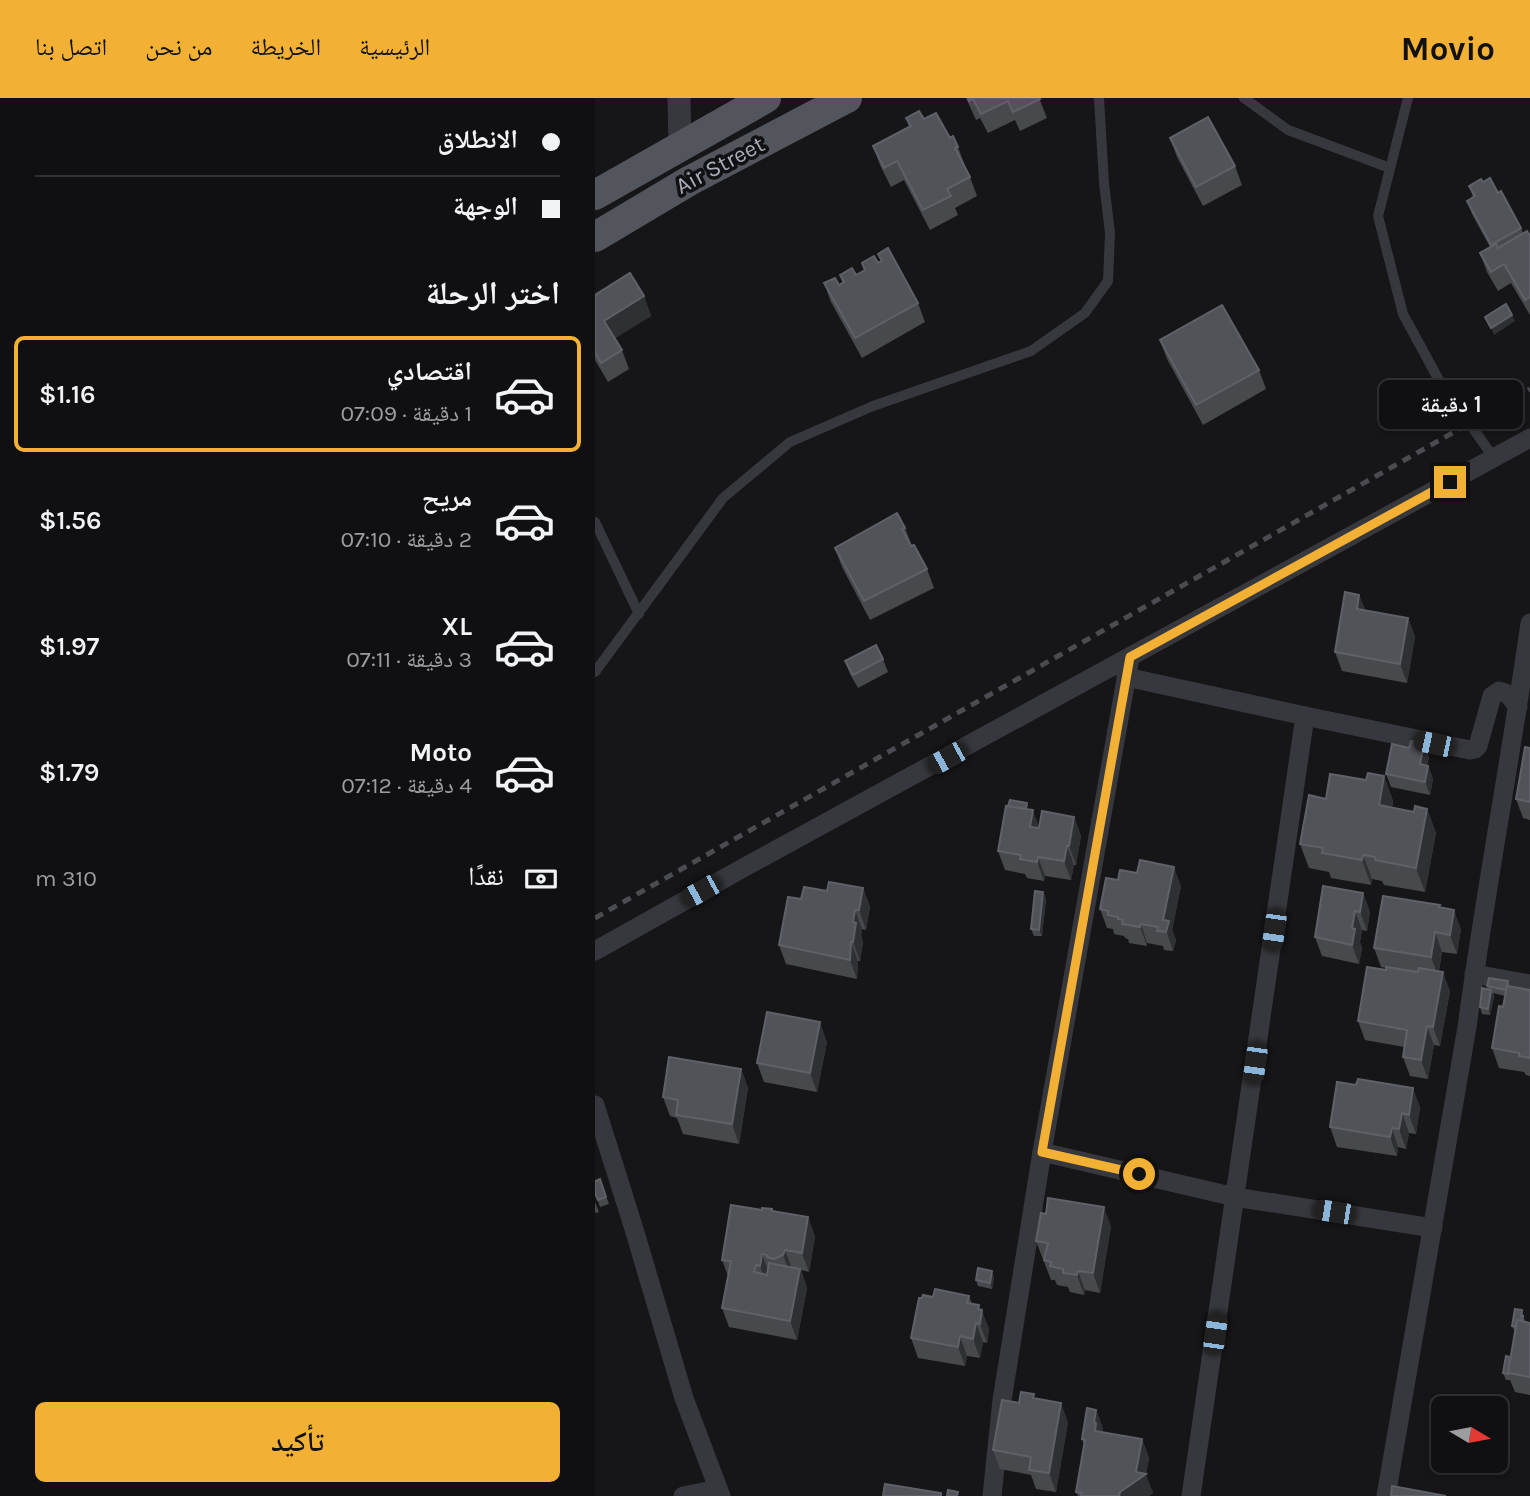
<!DOCTYPE html>
<html lang="ar">
<head>
<meta charset="utf-8">
<style>
	:root { --surface:#101012; --page:#1e1e20; --text:#f1f3f6; --muted:#9c9d9f; --line:#303032; --accent:#f2b134 }
	body { margin:0; font-family:Karla,"Noto Naskh Arabic",sans-serif; background:var(--page); color:var(--text); direction:rtl; height:100vh; display:flex; flex-direction:column; font-size:26px; white-space:nowrap }
	* { box-sizing:border-box; margin:0 }
	p { font-size:23px; color:var(--muted) }
	.icon { flex:none; width:38px; height:38px; fill:none; stroke:currentColor; stroke-width:2; stroke-linecap:round; stroke-linejoin:round }
	.map { position:relative; flex:1; overflow:hidden; direction:ltr }
	.side { display:flex; flex-direction:column; background:var(--surface); width:595px }
	.side>* { flex:none }
	.banner { display:grid; align-content:center; height:154px; padding:0 35px; background:var(--surface) }
	.needle { width:46px; rotate:100deg }
	.controls { position:absolute; left:836px; top:1298px; display:grid; gap:14px }
	.controls a { display:grid; place-items:center; width:77px; height:77px; border-radius:10px; background:var(--surface); box-shadow:0 4px 10px #0003,0 0 0 2px var(--line); font-size:35px }
	.end { position:absolute; width:32px; height:32px; margin:-16px; border:9px solid #f2b134; background:#111; box-shadow:0 0 0 4px #111 }
	.from { border-radius:50% }
	.bubble { position:absolute; height:49px; border-radius:10px; background:var(--surface); box-shadow:0 4px 10px #0003,0 0 0 2px var(--line); font-size:23px; font-weight:600; line-height:49px; text-align:center; direction:rtl }
	.car { position:absolute; width:21px; height:42px; margin:-21px -10px; border-radius:9px; box-shadow:0 0 5px 2px #0007; background:linear-gradient(#222 24%,#8ab4d8 0 40%,#222 0 76%,#8ab4d8 0 86%,#222 0) }
	.banner b { display:flex; align-items:center; gap:24px; height:66px; font-size:26px }
	.banner b+b { border-top:2px solid var(--line) }
	.banner i { width:18px; height:18px; background:var(--text) }
	ul { padding:0; list-style:none }
	li { display:flex; align-items:center; gap:21px; height:116px; margin:0 14px 10px; padding:0 21px; border:4px solid transparent; border-radius:10px }
	li div { flex:1 }
	li b { display:block; font-size:26px }
	li em { font-style:normal; font-weight:600 }
	li.current { border-color:var(--accent) }
	li>.icon { width:63px; height:63px; stroke-width:1.5 }
	h2 { padding:0 35px; font-size:32px; line-height:84px }
	.pay { display:flex; align-items:center; gap:18px; height:77px; padding:0 35px; font-size:26px }
	.pay p { margin-inline-start:auto }
	.action { display:flex; gap:14px; margin-top:auto; padding:14px 35px }
	.action a { flex:1; height:80px; border-radius:10px; background:var(--accent); color:#111; font-size:28px; font-weight:600; line-height:80px; text-align:center }
	header { display:flex; align-items:center; gap:42px; box-sizing:border-box; height:98px; padding:0 35px; background:var(--accent); color:#111 }
	header strong { font-size:33px }
	nav { display:flex; gap:38px; margin-inline-start:auto; font-size:24px }
	main { display:flex; flex:1; min-height:0 }
	.map>svg:first-child { display:block }
	.lines { fill:none; stroke-linecap:round; stroke-linejoin:round }
	.service { stroke:#37383d; stroke-width:10 }
	.minor { stroke:#37383d; stroke-width:19 }
	.tertiary { stroke:#37383d; stroke-width:23 }
	.primary { stroke:#53555c; stroke-width:30 }
	.rail { stroke:#4a4c52; stroke-width:5; stroke-dasharray:9 7; stroke-linecap:butt }
	.wall { fill:#47494d }
	.shaded-wall { fill:#2f3033 }
	.building { fill:#525359; stroke:#5f6168; stroke-width:2 }
	.route { stroke:#f2b134; stroke-width:9 }
	.labels { text-anchor:middle; dominant-baseline:central; stroke-width:7; stroke-linejoin:round; paint-order:stroke }
	.street-label { font-size:23px; fill:#a8adb8; stroke:#111113 }
</style>
</head>
<body>
<header>
<strong>Movio</strong>
<nav><a>الرئيسية</a><a>الخريطة</a><a>من نحن</a><a>اتصل بنا</a></nav>
</header>
<main>
<div class="map">
<svg width="935" height="1398" viewBox="0 0 935 1398">
	<rect width="100%" height="100%" fill="#161618"/>
	<g class="lines">
		<g class="service">
			<path d="M649 0 693 32 795 70"/>
			<path d="M813 0 783 118 808 216 845 284 899 360"/>
			<path d="M0 424 44 516"/>
			<path d="M0 574 128 400 195 344 278 308 436 253 490 215 513 183 515 135 509 85 504 0"/>
		</g>
		<g class="minor">
			<path d="M531 579 710 618 875 652 880 651 883 648 897 598 904 593 913 596 923 609"/>
			<path d="M0 853 148 770 935 340"/>
			<path d="M879 876 935 886"/>
			<path d="M0 1007 39 1131 89 1300 126 1398"/>
			<path d="M447 1054 640 1099 838 1130"/>
			<path d="M88 1398 123 1391"/>
			<path d="M397 1398 407 1302 447 1054 535 559"/>
			<path d="M596 1398 710 618"/>
			<path d="M791 1398 872 929C890 794 916 660 935 525"/>
		</g>
		<path class="tertiary" d="M84 0 85 50"/>
		<g class="primary">
			<path d="M0 97 171 0"/>
			<path d="M0 139 94 83 252 0"/>
		</g>
		<path class="rail" d="M0 820 935 291"/>
	</g>
	<g class="wall">
		<path d="M371 0H444L452 20 425 33 420 22 393 35 385 20 381 22Z"/>
		<path d="M311 20 329 21 355 40 363 49 370 68H369L375 79 382 98 360 110 363 117 335 132 309 82 296 89 285 67 278 48 314 29Z"/>
		<path d="M575 40 640 68 647 87 608 108 582 59Z"/>
		<path d="M888 84 903 95 926 130 928 135 935 138V217L916 185 903 193 892 174 885 155 895 149 877 116 872 103 878 99 874 88Z"/>
		<path d="M283 156 323 205 330 224 267 260 236 204 229 185 244 187 248 185 245 177H261L269 172 267 165H283L286 163Z"/>
		<path d="M0 197 49 198 56 218 19 240 27 252 34 271 13 284 0 262Z"/>
		<path d="M565 242 664 272 671 291 608 327 572 261Z"/>
		<path d="M310 430 317 448 332 471 339 490 275 522 247 469 240 450Z"/>
		<path d="M764 497 770 512 813 520 820 539 812 585 747 573 740 554Z"/>
		<path d="M288 561 293 574 263 590 255 576 250 563Z"/>
		<path d="M935 650V722L928 720 921 701Z"/>
		<path d="M834 659 832 667 833 668 838 681 835 697 796 689 791 676Z"/>
		<path d="M789 678 798 703 797 710 819 714 832 711 841 735 830 794 789 787 787 783 777 781 776 787 736 780 734 774 714 770 705 746 731 701 771 682Z"/>
		<path d="M435 712 444 730 479 719 486 738 481 767H479L476 782 450 778 449 783 432 780 430 776 410 772 403 753Z"/>
		<path d="M523 782 586 788 577 832 581 842 578 853 569 852 568 848 552 845V848L534 845 533 841 530 840 529 838 519 836 518 831 512 830 505 811Z"/>
		<path d="M268 790 275 809 271 832 267 831 266 837 268 844 265 863H263L262 881 191 866 184 847 206 801 232 793Z"/>
		<path d="M448 794 451 801 447 838H439L436 831Z"/>
		<path d="M768 795 775 814 772 833 767 832 765 844 767 850 764 866 727 858 720 839Z"/>
		<path d="M846 810 866 831 862 856 847 854 844 873 855 893 845 948 839 947 833 981 815 978 808 959 809 949 770 942 763 923 791 872V870L786 869 779 850Z"/>
		<path d="M913 883 916 889 935 892V978L931 977 929 974 904 970 897 950 910 898 898 895 899 899 895 917 887 916 885 909 893 892 892 888Z"/>
		<path d="M232 944 222 994 169 984 162 965Z"/>
		<path d="M146 971 153 990 144 1046 88 1036 82 1020 75 1018 68 999Z"/>
		<path d="M825 1009 821 1036 814 1035 811 1051 803 1049 802 1058 742 1049 735 1029Z"/>
		<path d="M5 1081 14 1106 5 1109 0 1095Z"/>
		<path d="M0 1104 4 1114 0 1115Z"/>
		<path d="M177 1111 178 1114 213 1119 220 1139 214 1174 206 1172 212 1190 202 1242 134 1229 127 1210 133 1178 127 1162 167 1112Z"/>
		<path d="M516 1128 505 1195 490 1192 489 1197 475 1194 473 1189 462 1187 460 1182H456L441 1143Z"/>
		<path d="M399 1179 397 1191 383 1188 381 1182Z"/>
		<path d="M374 1198 377 1206 386 1212 394 1231 392 1245 388 1244 385 1260 372 1258 370 1268 323 1260 316 1240 327 1200Z"/>
		<path d="M927 1212 930 1224 935 1225V1297L920 1294 915 1282H911L908 1275 915 1259 920 1234 917 1228Z"/>
		<path d="M440 1300 473 1324 461 1394 441 1391 436 1377 405 1371 398 1352 424 1305Z"/>
		<path d="M501 1312 508 1331 507 1334 547 1341 554 1360 551 1377 558 1395 554 1398H483L481 1394 489 1347 487 1341Z"/>
	</g>
	<g class="shaded-wall">
		<path d="M49 198 56 218 16 243 9 223Z"/>
		<path d="M917 217 920 223 899 237 896 230Z"/>
		<path d="M764 497 771 516 762 511Z"/>
		<path d="M813 520 820 539 812 585 805 566Z"/>
		<path d="M829 646 834 659 829 679 825 666Z"/>
		<path d="M833 668 838 681 835 697 830 684Z"/>
		<path d="M789 678 798 703 793 732 784 707Z"/>
		<path d="M832 711 841 735 830 794 821 770Z"/>
		<path d="M438 712 445 731 435 729Z"/>
		<path d="M479 719 486 738 481 767 474 748Z"/>
		<path d="M472 748 479 767 476 782 469 763Z"/>
		<path d="M768 757 777 781 776 787 767 762Z"/>
		<path d="M443 759 450 778 449 783 442 764Z"/>
		<path d="M579 769 586 788 577 832 581 842 578 853 568 822Z"/>
		<path d="M268 790 275 809 271 832 264 812Z"/>
		<path d="M448 794 451 801 447 838 444 832Z"/>
		<path d="M768 795 775 814 772 833 765 814Z"/>
		<path d="M260 812 267 831 266 837 268 844 265 863 258 844V824Z"/>
		<path d="M859 812 866 831 862 856 855 837Z"/>
		<path d="M760 813 767 832 765 844 767 850 764 866 757 847V830Z"/>
		<path d="M546 826 552 845V848L545 829Z"/>
		<path d="M840 834 847 854 843 878 836 859Z"/>
		<path d="M256 844 263 863 262 881 255 862Z"/>
		<path d="M848 874 855 893 845 948 838 929Z"/>
		<path d="M896 892 899 899 895 917 893 911Z"/>
		<path d="M225 924 232 944 222 994 215 975Z"/>
		<path d="M832 928 839 947 833 981 826 962Z"/>
		<path d="M146 971 153 990 144 1046 137 1026Z"/>
		<path d="M818 990 825 1009 821 1036 814 1017Z"/>
		<path d="M807 1015 814 1035 811 1051 804 1031Z"/>
		<path d="M797 1030 803 1049 802 1058 795 1039Z"/>
		<path d="M509 1109 516 1128 505 1195 498 1175Z"/>
		<path d="M213 1119 220 1139 214 1174 207 1155Z"/>
		<path d="M190 1152 197 1171 195 1176 188 1157Z"/>
		<path d="M167 1156 174 1175 172 1187 165 1168Z"/>
		<path d="M205 1171 212 1190 202 1242 195 1223Z"/>
		<path d="M397 1173 399 1179 397 1191 395 1185Z"/>
		<path d="M483 1173 490 1192 489 1197 482 1177Z"/>
		<path d="M384 1207 387 1214V1212L394 1231 392 1245 385 1226Z"/>
		<path d="M381 1225 388 1244 385 1260 378 1241Z"/>
		<path d="M365 1238 372 1258 370 1268 363 1249Z"/>
		<path d="M466 1305 473 1324 461 1394 454 1375Z"/>
		<path d="M501 1312 508 1331 506 1339 500 1333 499 1324Z"/>
		<path d="M547 1341 554 1360 551 1377 558 1395 554 1398H524L525 1394 541 1374Z"/>
	</g>
	<g class="building">
		<path d="M373 0H444L445 1 418 14 413 3 386 16 378 1 374 3Z"/>
		<path d="M324 13 329 21 341 15 355 40 358 38 363 49 360 50 375 79 352 91 356 98 328 112 302 63 289 70 278 48 316 28 311 20Z"/>
		<path d="M613 19 640 68 601 89 575 40Z"/>
		<path d="M895 80 903 95 906 93 926 130 896 147 872 103 880 98 874 88 886 81 888 84Z"/>
		<path d="M932 133 935 138V199L930 202 909 166 896 174 885 155 901 146 903 150Z"/>
		<path d="M293 150 323 205 260 240 229 185 240 180 244 187 249 184 245 177 257 170 261 177 270 172 267 165 279 158 283 165 287 163 283 156Z"/>
		<path d="M35 175 49 198 9 223 27 252 6 265 0 255V197Z"/>
		<path d="M911 206 917 217 896 230 890 219Z"/>
		<path d="M627 207 664 272 601 307 565 242Z"/>
		<path d="M302 415 310 430 307 431 316 448 319 447 332 471 269 503 240 450Z"/>
		<path d="M750 494 764 497 762 511 813 520 805 566 740 554Z"/>
		<path d="M281 547 288 561 258 577 250 563Z"/>
		<path d="M816 643 829 646 825 666 833 668 830 684 791 676 797 646 814 650Z"/>
		<path d="M930 649 935 650V704L921 701Z"/>
		<path d="M773 675 789 678 784 707 819 714 820 708 832 711 821 770 780 762V759L768 757 767 762 727 755 728 750 705 746 714 697 731 701 735 676 771 682Z"/>
		<path d="M415 702 432 705 431 711 413 708Z"/>
		<path d="M411 708 438 712 435 729 444 730 447 713 479 719 474 748H472L469 763 443 759 442 764 425 761 426 757 403 753Z"/>
		<path d="M545 762 579 769 568 822 574 823 571 834 562 833 563 829 546 826 545 829 527 826 528 822 523 821V819L513 817V813L505 811 511 780 523 782 525 772 542 775Z"/>
		<path d="M234 784 268 790 264 812H260L258 824 261 825 258 844H256L255 862 184 847 193 799 206 801 209 789 232 793Z"/>
		<path d="M728 788 768 795 765 814 760 813 757 830 760 831 757 847 720 839Z"/>
		<path d="M440 793 448 794 444 832 436 831Z"/>
		<path d="M788 798 845 807 844 809 859 812 855 837 840 834 836 859 779 850Z"/>
		<path d="M772 869 791 872V869L823 874 824 870 848 874 838 929 832 928 826 962 808 959 812 932 763 923Z"/>
		<path d="M894 880 913 883 911 892 892 888Z"/>
		<path d="M912 888 935 892V960L924 958V955L897 950 904 908 908 909Z"/>
		<path d="M887 890 896 892 893 911 885 909Z"/>
		<path d="M172 914 225 924 215 975 162 965Z"/>
		<path d="M74 959 146 971 137 1026 81 1017 83 1002 68 999Z"/>
		<path d="M763 981 818 990 814 1017 807 1015 804 1031 797 1030 795 1039 735 1029 742 984 761 987Z"/>
		<path d="M5 1081 11 1099 3 1102 0 1095V1083Z"/>
		<path d="M453 1100 509 1109 498 1175 483 1173 482 1177 468 1175V1171L455 1168 456 1164 449 1162 453 1145 441 1143 446 1115 451 1116Z"/>
		<path d="M136 1107 167 1112V1110L177 1111V1113L213 1119 207 1155 190 1152 188 1157 179 1161 172 1159V1157L167 1156 165 1168 161 1167 159 1174 172 1177 174 1165 205 1171 195 1223 127 1210 136 1163 127 1162Z"/>
		<path d="M383 1170 397 1173 395 1185 381 1182Z"/>
		<path d="M340 1191 374 1198 372 1205 384 1207 383 1211 387 1212 385 1226 381 1225 378 1241 365 1238 363 1249 316 1240 324 1200H327L328 1197 338 1199Z"/>
		<path d="M920 1211 927 1212 926 1218H928L927 1223 922 1222 921 1229 917 1228Z"/>
		<path d="M922 1222 935 1225V1279L913 1275Z"/>
		<path d="M911 1258 915 1259 913 1276 908 1275Z"/>
		<path d="M426 1294 439 1296 438 1300 466 1305 454 1375 434 1372 436 1359 398 1352 407 1302 424 1305Z"/>
		<path d="M492 1310 501 1312 499 1324 501 1325 500 1333 547 1341 541 1374 551 1376 525 1394 524 1398H486L487 1395 481 1394 490 1342 487 1341Z"/>
		<path d="M290 1386 346 1395V1398H288Z"/>
		<path d="M797 1388 851 1398H796Z"/>
		<path d="M353 1392 363 1394 362 1398H352Z"/>
	</g>
	<g class="lines">
		<path class="route" d="M544 1076 447 1054 535 559 855 384"/>
	</g>
	<g class="labels">
		<g class="street-label">
			<text transform="translate(125 67) rotate(-28)">Air Street</text>
		</g>
	</g>
</svg>
<div class="controls">
<a><svg class="needle" viewBox="-14 -14 28 28"><path d="M0-13l5 13h-10z" fill="#e53935"/><path d="M0 13l5-13h-10z" fill="#9c9d9f"/></svg></a>
</div>
<i class="end from" style="left:544px;top:1076px"></i>
<i class="end" style="left:855px;top:384px"></i>
<div class="bubble" style="left:784px;top:282px;width:144px">1 دقيقة</div>
<i class="car" style="left:839px;top:646px;rotate:282deg"></i>
<i class="car" style="left:352px;top:660px;rotate:241deg"></i>
<i class="car" style="left:106px;top:793px;rotate:241deg"></i>
<i class="car" style="left:679px;top:832px;rotate:188deg"></i>
<i class="car" style="left:660px;top:965px;rotate:188deg"></i>
<i class="car" style="left:739px;top:1114px;rotate:279deg"></i>
<i class="car" style="left:620px;top:1235px;rotate:8deg"></i>
</div>
<section class="side">
<div class="banner">
<b><i class="from"></i>الانطلاق</b>
<b><i></i>الوجهة</b>
</div>
<h2>اختر الرحلة</h2>
<ul>
<li class="current"><svg class="icon" aria-label="car" viewBox="0 0 24 24"><path d="M5 17H2v-5l4-1 3-4h7l3 4 3 1v5h-3M9 17h6M6 11h13"/><circle cx="7" cy="17" r="2"/><circle cx="17" cy="17" r="2"/></svg><div><b>اقتصادي</b><p>1 دقيقة · 07:09</p></div><em>$1.16</em></li>
<li><svg class="icon" aria-label="car" viewBox="0 0 24 24"><path d="M5 17H2v-5l4-1 3-4h7l3 4 3 1v5h-3M9 17h6M6 11h13"/><circle cx="7" cy="17" r="2"/><circle cx="17" cy="17" r="2"/></svg><div><b>مريح</b><p>2 دقيقة · 07:10</p></div><em>$1.56</em></li>
<li><svg class="icon" aria-label="car" viewBox="0 0 24 24"><path d="M5 17H2v-5l4-1 3-4h7l3 4 3 1v5h-3M9 17h6M6 11h13"/><circle cx="7" cy="17" r="2"/><circle cx="17" cy="17" r="2"/></svg><div><b>XL</b><p>3 دقيقة · 07:11</p></div><em>$1.97</em></li>
<li><svg class="icon" aria-label="car" viewBox="0 0 24 24"><path d="M5 17H2v-5l4-1 3-4h7l3 4 3 1v5h-3M9 17h6M6 11h13"/><circle cx="7" cy="17" r="2"/><circle cx="17" cy="17" r="2"/></svg><div><b>Moto</b><p>4 دقيقة · 07:12</p></div><em>$1.79</em></li>
</ul>
<div class="pay"><svg class="icon" aria-label="cash" viewBox="0 0 24 24"><path d="M3 7h18v10H3z"/><circle cx="12" cy="12" r="2"/></svg>نقدًا<p>310 m</p></div>
<div class="action"><a>تأكيد</a></div>
</section>
</main>
</body>
</html>
